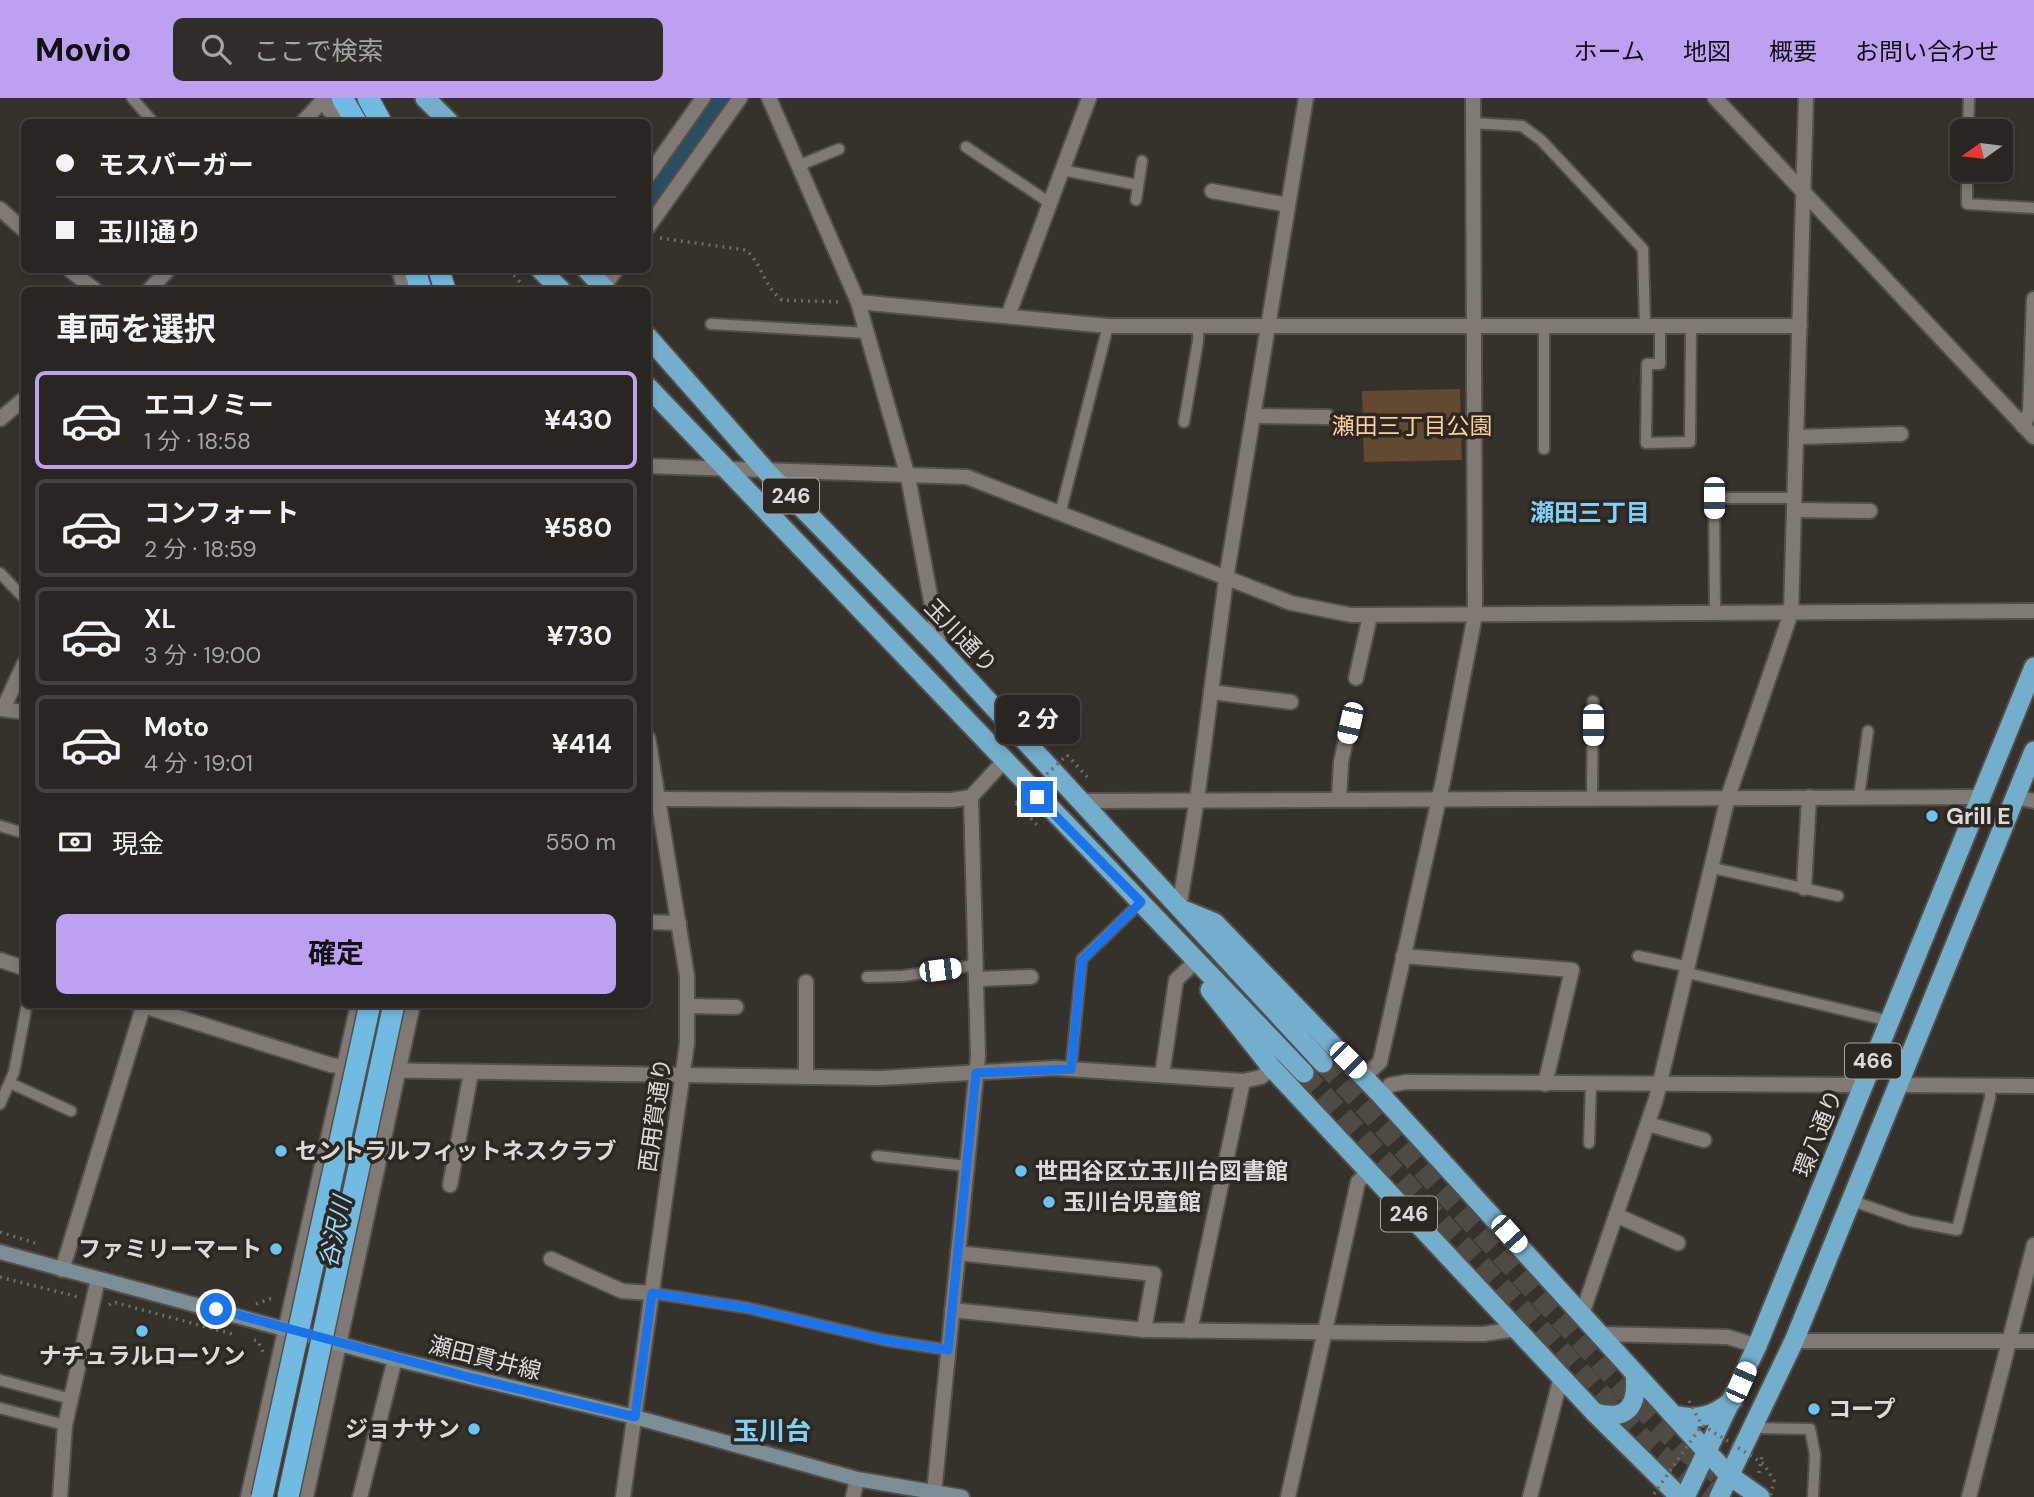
<!DOCTYPE html>
<html lang="ja">
<head>
<meta charset="utf-8">
<style>
	:root { --surface:#292520; --page:#312d29; --text:#f1f3f6; --muted:#a5a5a5; --line:#45423e; --accent:#bca0f2 }
	body { margin:0; font-family:"DM Sans","Noto Sans JP",sans-serif; background:var(--page); color:var(--text); height:100vh; display:flex; flex-direction:column; font-size:26px; white-space:nowrap }
	* { box-sizing:border-box; margin:0 }
	p { font-size:23px; color:var(--muted) }
	.icon { flex:none; width:38px; height:38px; fill:none; stroke:currentColor; stroke-width:2; stroke-linecap:round; stroke-linejoin:round }
	.map { position:relative; flex:1; overflow:hidden }
	.side { position:absolute; left:21px; top:189px; width:630px; height:721px; display:flex; flex-direction:column; background:var(--surface); border-radius:10px; box-shadow:0 4px 10px #0003,0 0 0 2px var(--line) }
	.side>* { flex:none }
	.banner { position:absolute; left:21px; top:21px; width:630px; height:154px; border-radius:10px; box-shadow:0 4px 10px #0003,0 0 0 2px var(--line); display:grid; align-content:center; height:154px; padding:0 35px; background:var(--surface) }
	.needle { width:46px; rotate:256deg }
	.buttons { position:absolute; left:1950px; top:21px; display:grid; gap:14px }
	.buttons a { display:grid; place-items:center; width:63px; height:63px; border-radius:10px; background:var(--surface); box-shadow:0 4px 10px #0003,0 0 0 2px var(--line); font-size:35px }
	.end { position:absolute; width:32px; height:32px; margin:-16px; border:9px solid #1a73e8; background:#fff; box-shadow:0 0 0 4px #fff }
	.from { border-radius:50% }
	.bubble { position:absolute; height:49px; border-radius:10px; background:var(--surface); box-shadow:0 4px 10px #0003,0 0 0 2px var(--line); font-size:23px; font-weight:700; line-height:49px; text-align:center }
	.car { position:absolute; width:21px; height:42px; margin:-21px -10px; border-radius:9px; box-shadow:0 0 5px 2px #0007; background:linear-gradient(#fff 24%,#345 0 40%,#fff 0 76%,#345 0 86%,#fff 0) }
	.banner b { display:flex; align-items:center; gap:24px; height:66px; font-size:26px }
	.banner b+b { border-top:2px solid var(--line) }
	.banner i { width:18px; height:18px; background:var(--text) }
	ul { padding:0; list-style:none }
	li { display:flex; align-items:center; gap:21px; height:98px; margin:0 14px 10px; padding:0 21px; border:4px solid var(--line); border-radius:10px }
	li div { flex:1 }
	li b { display:block; font-size:26px }
	li em { font-style:normal; font-weight:700 }
	li.on { border-color:var(--accent) }
	li>.icon { width:63px; height:63px; stroke-width:1.5 }
	h2 { padding:0 35px; font-size:32px; line-height:84px }
	.pay { display:flex; align-items:center; gap:18px; height:77px; padding:0 35px; font-size:26px }
	.pay p { margin-inline-start:auto }
	.primary-button { display:flex; gap:14px; margin-top:auto; padding:14px 35px }
	.primary-button a { flex:1; height:80px; border-radius:10px; background:var(--accent); color:#111; font-size:28px; font-weight:700; line-height:80px; text-align:center }
	header { display:flex; align-items:center; gap:42px; box-sizing:border-box; height:98px; padding:0 35px; background:var(--accent); color:#111 }
	header strong { font-size:33px }
	nav { display:flex; gap:38px; margin-inline-start:auto; font-size:24px }
	.search { width:490px; height:63px; background:var(--page); display:flex; align-items:center; gap:18px; box-sizing:border-box; padding:0 24px; border-radius:10px; color:var(--muted); font-size:26px }
	.map>svg:first-child { display:block }
	.green { fill:#624a32 }
	.lines { fill:none; stroke-linecap:round; stroke-linejoin:round }
	.river { stroke:#2a4d60; stroke-width:33 }
	.trunk-tunnel { stroke:#504a45; stroke-width:19; stroke-dasharray:19 10; stroke-linecap:butt }
	.service-casing { stroke:#534f4a; stroke-width:14 }
	.minor-casing { stroke:#534f4a; stroke-width:18 }
	.tertiary-casing { stroke:#534f4a; stroke-width:18 }
	.secondary-casing { stroke:#534f4a; stroke-width:18 }
	.trunk-casing { stroke:#534f4a; stroke-width:23 }
	.motorway-casing { stroke:#534f4a; stroke-width:24 }
	.path { stroke:#706a65; stroke-width:3.5; stroke-dasharray:2 5; stroke-linecap:butt }
	.service { stroke:#817a74; stroke-width:10 }
	.minor { stroke:#817a74; stroke-width:14 }
	.tertiary { stroke:#817a74; stroke-width:14 }
	.secondary { stroke:#7c8e95; stroke-width:14 }
	.trunk { stroke:#74aecd; stroke-width:19 }
	.motorway { stroke:#71bbe3; stroke-width:21 }
	.motorway-bridge-casing { stroke:#534f4a; stroke-width:24; stroke-linecap:butt }
	.path-bridge { stroke:#706a65; stroke-width:3.5; stroke-dasharray:2 5; stroke-linecap:butt }
	.motorway-bridge { stroke:#71bbe3; stroke-width:21 }
	.route { stroke:#1a73e8; stroke-width:9 }
	.poi-dot { fill:#6ac3f1; stroke:#2c2721; stroke-width:2.5 }
	.labels { text-anchor:middle; dominant-baseline:central; stroke-width:7; stroke-linejoin:round; paint-order:stroke }
	.shield { fill:#2c2721; stroke:#a8a4a0; stroke-width:2 }
	.shield-label { font-size:21px; font-weight:bold; fill:#ddd9d6 }
	.park-label { font-size:23px; fill:#fdce9e; stroke:#2c2721 }
	.street-label { font-size:23px; fill:#ddd9d6; stroke:#2c2721 }
	.poi-label { font-size:23px; font-weight:bold; fill:#ddd9d6; stroke:#2c2721; text-anchor:start }
	.neighbourhood-label { font-size:24px; font-weight:bold; fill:#80d0fc; stroke:#2c2721 }
	.water-label { font-size:24px; font-style:italic; fill:#99d9fd; stroke:#2c2721 }
	.quarter-label { font-size:26px; font-weight:bold; fill:#80d0fc; stroke:#2c2721 }
</style>
</head>
<body>
<header>
<strong>Movio</strong>
<div class="search"><svg class="icon" aria-label="search" viewBox="0 0 24 24"><circle cx="10" cy="10" r="6"/><path d="M15 15l6 6"/></svg>ここで検索</div>
<nav><a>ホーム</a><a>地図</a><a>概要</a><a>お問い合わせ</a></nav>
</header>
<div class="map">
<svg width="2034" height="1399" viewBox="0 0 2034 1399">
	<rect width="100%" height="100%" fill="#37312b"/>
	<path class="green" d="M1460 291 1462 362 1364 364 1362 293Z"/>
	<g class="lines">
		<g class="river">
			<path d="M648 104 722 0"/>
			<path d="M333 1139 383 912"/>
		</g>
		<g class="trunk-tunnel">
			<path d="M1323 965 1654 1324 1689 1357 1734 1388"/>
			<path d="M1304 975 1641 1338 1683 1375 1718 1399"/>
		</g>
		<g class="service-casing">
			<g id="service">
				<path d="M132 0 153 24"/>
				<path d="M1472 25 1522 28 1541 42 1643 151 1645 228"/>
				<path d="M1968 33 1969 0"/>
				<path d="M966 49 1050 105"/>
				<path d="M800 67 839 51"/>
				<path d="M1062 72 1138 87"/>
				<path d="M1967 72V106L2034 110"/>
				<path d="M1136 102 1142 63"/>
				<path d="M711 226 867 235"/>
				<path d="M1660 228V266H1647L1646 345 1690 344 1691 228"/>
				<path d="M1184 324 1198 243V228"/>
				<path d="M1544 351V228"/>
				<path d="M1060 416 1108 228"/>
				<path d="M0 475 24 500"/>
				<path d="M1715 515 1714 400H1795"/>
				<path d="M1859 699 1868 633"/>
				<path d="M1592 700 1593 603"/>
				<path d="M0 728 24 735"/>
				<path d="M1713 770 1838 798"/>
				<path d="M1638 858 1689 869"/>
				<path d="M1688 875 1890 923"/>
				<path d="M867 879 903 878 976 867"/>
				<path d="M1071 971 1082 861 1141 804"/>
				<path d="M10 985 71 1013"/>
				<path d="M0 1006 14 974 27 906"/>
				<path d="M1589 1045 1591 986"/>
				<path d="M877 1058 967 1068"/>
				<path d="M1850 1102 1910 1123 1957 1132 1990 1000V988"/>
				<path d="M652 1195 748 1210 884 1242 948 1252"/>
				<path d="M0 1282 71 1301"/>
				<path d="M0 1310 65 1327"/>
				<path d="M1754 1330 1810 1331 1815 1357 1813 1399"/>
			</g>
		</g>
		<g class="minor-casing">
			<g id="minor">
				<path d="M769 0 858 204 908 379 940 551"/>
				<path d="M322 3 339 24"/>
				<path d="M648 78 703 0"/>
				<path d="M1212 93 1288 107"/>
				<path d="M0 111 24 132"/>
				<path d="M648 129 740 0"/>
				<path d="M70 172 95 192"/>
				<path d="M399 172 405 192"/>
				<path d="M603 189 616 172"/>
				<path d="M858 204 1108 228H1800"/>
				<path d="M1008 218 1089 0"/>
				<path d="M1253 318 1328 319"/>
				<path d="M2023 328 2030 314 2034 201"/>
				<path d="M1797 339 1901 336"/>
				<path d="M648 368 967 379 1291 505 1351 517 2034 513"/>
				<path d="M1795 412 1870 413"/>
				<path d="M1356 580 1370 518"/>
				<path d="M1211 594 1291 604"/>
				<path d="M0 611 24 614"/>
				<path d="M3 611 24 566"/>
				<path d="M2015 699 2034 703"/>
				<path d="M648 701 952 702 971 699 1003 664"/>
				<path d="M1339 701 1341 664 1350 624"/>
				<path d="M1081 703 1982 699"/>
				<path d="M1804 790 1809 699"/>
				<path d="M1179 810 1197 701 1226 481 1306 0"/>
				<path d="M648 824 679 825"/>
				<path d="M1403 858 1572 872 1545 986"/>
				<path d="M0 862 24 870"/>
				<path d="M976 881 1031 879"/>
				<path d="M806 884V979"/>
				<path d="M137 906 331 967 369 972 880 980 1055 970 1243 983 1261 979 1272 970"/>
				<path d="M688 908 736 909"/>
				<path d="M1162 977 1176 882 1192 867"/>
				<path d="M1364 979 1380 964 1443 683 1475 517 1473 0"/>
				<path d="M1897 987 2034 988"/>
				<path d="M1381 997 1390 987 1406 984 1863 987"/>
				<path d="M1648 1026 1704 1042"/>
				<path d="M450 1087 471 975"/>
				<path d="M1616 1117 1678 1145"/>
				<path d="M958 1155 1154 1176 1144 1232"/>
				<path d="M551 1161 622 1193 652 1195"/>
				<path d="M62 1172 144 906"/>
				<path d="M952 1212 1144 1232 1483 1236 1517 1231"/>
				<path d="M1582 1216 1656 1001 1728 699 1791 515 1806 0"/>
				<path d="M1190 1233 1243 983"/>
				<path d="M1600 1236 1728 1239 1757 1248"/>
				<path d="M1794 1243H2034"/>
				<path d="M934 1395 978 958 971 699"/>
				<path d="M60 1399 65 1327 98 1181"/>
				<path d="M248 1399 358 906"/>
				<path d="M306 1399 413 906"/>
				<path d="M360 1399 395 1261"/>
				<path d="M853 1399 857 1381"/>
				<path d="M1288 1399 1358 1084 1369 1073"/>
				<path d="M1530 1399 1561 1279"/>
				<path d="M1969 1399 2034 1147"/>
			</g>
		</g>
		<g class="tertiary-casing">
			<g id="tertiary">
				<path d="M1715 0 2034 339"/>
				<path d="M303 24 325 0"/>
				<path d="M149 192 168 172"/>
				<path d="M0 321 24 301"/>
				<path d="M623 1399 687 945V878L648 640"/>
			</g>
		</g>
		<g class="secondary-casing">
			<path id="secondary" d="M0 1154 395 1261 635 1319 857 1381 962 1399"/>
		</g>
		<g class="trunk-casing">
			<g id="trunk">
				<path d="M425 0 449 24"/>
				<path d="M541 172 561 192"/>
				<path d="M587 172 606 192"/>
				<path d="M648 239 767 374 940 551 1323 965"/>
				<path d="M648 289 1304 975"/>
				<path d="M1186 813 1215 825 1381 997 1708 1355 1730 1378 1760 1399"/>
				<path d="M1210 892 1272 970 1595 1315 1680 1399"/>
				<path d="M1595 1315C1629 1324 1638 1306 1635 1276"/>
				<path d="M1673 1317C1697 1323 1714 1318 1733 1302"/>
				<path d="M1685 1399 1757 1248 2034 569"/>
				<path d="M1719 1399 1794 1243 2034 653"/>
			</g>
		</g>
		<g class="motorway-casing">
			<g id="motorway">
				<path d="M342 0 356 24"/>
				<path d="M368 0 381 24"/>
				<path d="M415 172 421 192"/>
				<path d="M439 172 445 192"/>
			</g>
		</g>
		<g class="path">
			<path d="M660 140 746 152C762 166 764 189 782 202L841 204"/>
			<path d="M509 172 523 187"/>
			<path d="M1067 657 1090 682"/>
			<path d="M1016 705 1040 730"/>
			<path d="M0 1134 35 1145"/>
			<path d="M0 1179 78 1199"/>
			<path d="M256 1206 275 1199"/>
			<path d="M109 1207 113 1204 236 1237"/>
			<path d="M254 1242 258 1243 263 1254"/>
			<path d="M1759 1375 1762 1357"/>
		</g>
		<use href="#service" class="service"/>
		<use href="#minor" class="minor"/>
		<use href="#tertiary" class="tertiary"/>
		<use href="#secondary" class="secondary"/>
		<use href="#trunk" class="trunk"/>
		<use href="#motorway" class="motorway"/>
		<g class="motorway-bridge-casing">
			<g id="motorway-bridge">
				<path d="M262 1399 370 906"/>
				<path d="M288 1399 394 906"/>
			</g>
		</g>
		<g class="path-bridge">
			<path d="M1016 705 1067 657"/>
			<path d="M1689 1303 1702 1327 1764 1366 1774 1383 1770 1399"/>
			<path d="M1654 1396 1702 1327"/>
		</g>
		<use href="#motorway-bridge" class="motorway-bridge"/>
	</g>
	<g class="lines">
		<path class="route" d="M216 1211 472 1280 635 1319 652 1195 748 1210 884 1242 948 1252 976 975 1071 971 1082 862 1141 804 1037 699"/>
	</g>
	<g class="poi-dot">
		<circle cx="1932" cy="718" r="7"/>
		<circle cx="281" cy="1053" r="7"/>
		<circle cx="1021" cy="1073" r="7"/>
		<circle cx="1049" cy="1104" r="7"/>
		<circle cx="276" cy="1151" r="7"/>
		<circle cx="142" cy="1233" r="7"/>
		<circle cx="1814" cy="1311" r="7"/>
		<circle cx="474" cy="1331" r="7"/>
	</g>
	<g class="labels">
		<g class="shield">
			<rect x="763" y="380.5" width="56" height="35" rx="5"/>
			<rect x="1845" y="945.5" width="56" height="35" rx="5"/>
			<rect x="1381" y="1098.5" width="56" height="35" rx="5"/>
		</g>
		<g class="shield-label">
			<text x="791" y="398">246</text>
			<text x="1873" y="963">466</text>
			<text x="1409" y="1116">246</text>
		</g>
		<g class="park-label">
			<text x="1412" y="328">瀬田三丁目公園</text>
		</g>
		<g class="street-label">
			<text transform="translate(961 538) rotate(46)">玉川通り</text>
			<text transform="translate(655 1017) rotate(-82)">西用賀通り</text>
			<text transform="translate(1818 1035) rotate(-68)">環八通り</text>
			<text transform="translate(485 1260) rotate(14)">瀬田貫井線</text>
		</g>
		<g class="poi-label">
			<text x="1946" y="718">Grill E</text>
			<text x="295" y="1053">セントラルフィットネスクラブ</text>
			<text x="1035" y="1073">世田谷区立玉川台図書館</text>
			<text x="1063" y="1104">玉川台児童館</text>
			<text x="262" y="1151" text-anchor="end">ファミリーマート</text>
			<text x="142" y="1258" text-anchor="middle">ナチュラルローソン</text>
			<text x="1828" y="1311">コープ</text>
			<text x="460" y="1331" text-anchor="end">ジョナサン</text>
		</g>
		<g class="neighbourhood-label">
			<text x="1590" y="414">瀬田三丁目</text>
		</g>
		<g class="water-label">
			<text transform="translate(335 1134) rotate(-78)">谷沢川</text>
		</g>
		<g class="quarter-label">
			<text x="772" y="1333">玉川台</text>
		</g>
	</g>
</svg>
<div class="buttons">
<a><svg class="needle" viewBox="-14 -14 28 28"><path d="M0-13l5 13h-10z" fill="#e53935"/><path d="M0 13l5-13h-10z" fill="#a5a5a5"/></svg></a>
</div>
<i class="end from" style="left:216px;top:1211px"></i>
<i class="end" style="left:1037px;top:699px"></i>
<div class="bubble" style="left:996px;top:597px;width:84px">2 分</div>
<i class="car" style="left:1714px;top:400px;rotate:180deg"></i>
<i class="car" style="left:1350px;top:625px;rotate:193deg"></i>
<i class="car" style="left:1593px;top:627px;rotate:180deg"></i>
<i class="car" style="left:940px;top:872px;rotate:83deg"></i>
<i class="car" style="left:1348px;top:962px;rotate:135deg"></i>
<i class="car" style="left:1509px;top:1136px;rotate:138deg"></i>
<i class="car" style="left:1741px;top:1284px;rotate:24deg"></i>
<div class="banner">
<b><i class="from"></i>モスバーガー</b>
<b><i></i>玉川通り</b>
</div>
<section class="side">
<h2>車両を選択</h2>
<ul>
<li class="on"><svg class="icon" aria-label="car" viewBox="0 0 24 24"><path d="M5 17H2v-5l4-1 3-4h7l3 4 3 1v5h-3M9 17h6M6 11h13"/><circle cx="7" cy="17" r="2"/><circle cx="17" cy="17" r="2"/></svg><div><b>エコノミー</b><p>1 分 · 18:58</p></div><em>¥430</em></li>
<li><svg class="icon" aria-label="car" viewBox="0 0 24 24"><path d="M5 17H2v-5l4-1 3-4h7l3 4 3 1v5h-3M9 17h6M6 11h13"/><circle cx="7" cy="17" r="2"/><circle cx="17" cy="17" r="2"/></svg><div><b>コンフォート</b><p>2 分 · 18:59</p></div><em>¥580</em></li>
<li><svg class="icon" aria-label="car" viewBox="0 0 24 24"><path d="M5 17H2v-5l4-1 3-4h7l3 4 3 1v5h-3M9 17h6M6 11h13"/><circle cx="7" cy="17" r="2"/><circle cx="17" cy="17" r="2"/></svg><div><b>XL</b><p>3 分 · 19:00</p></div><em>¥730</em></li>
<li><svg class="icon" aria-label="car" viewBox="0 0 24 24"><path d="M5 17H2v-5l4-1 3-4h7l3 4 3 1v5h-3M9 17h6M6 11h13"/><circle cx="7" cy="17" r="2"/><circle cx="17" cy="17" r="2"/></svg><div><b>Moto</b><p>4 分 · 19:01</p></div><em>¥414</em></li>
</ul>
<div class="pay"><svg class="icon" aria-label="cash" viewBox="0 0 24 24"><path d="M3 7h18v10H3z"/><circle cx="12" cy="12" r="2"/></svg>現金<p>550 m</p></div>
<div class="primary-button"><a>確定</a></div>
</section>
</div>
</body>
</html>
